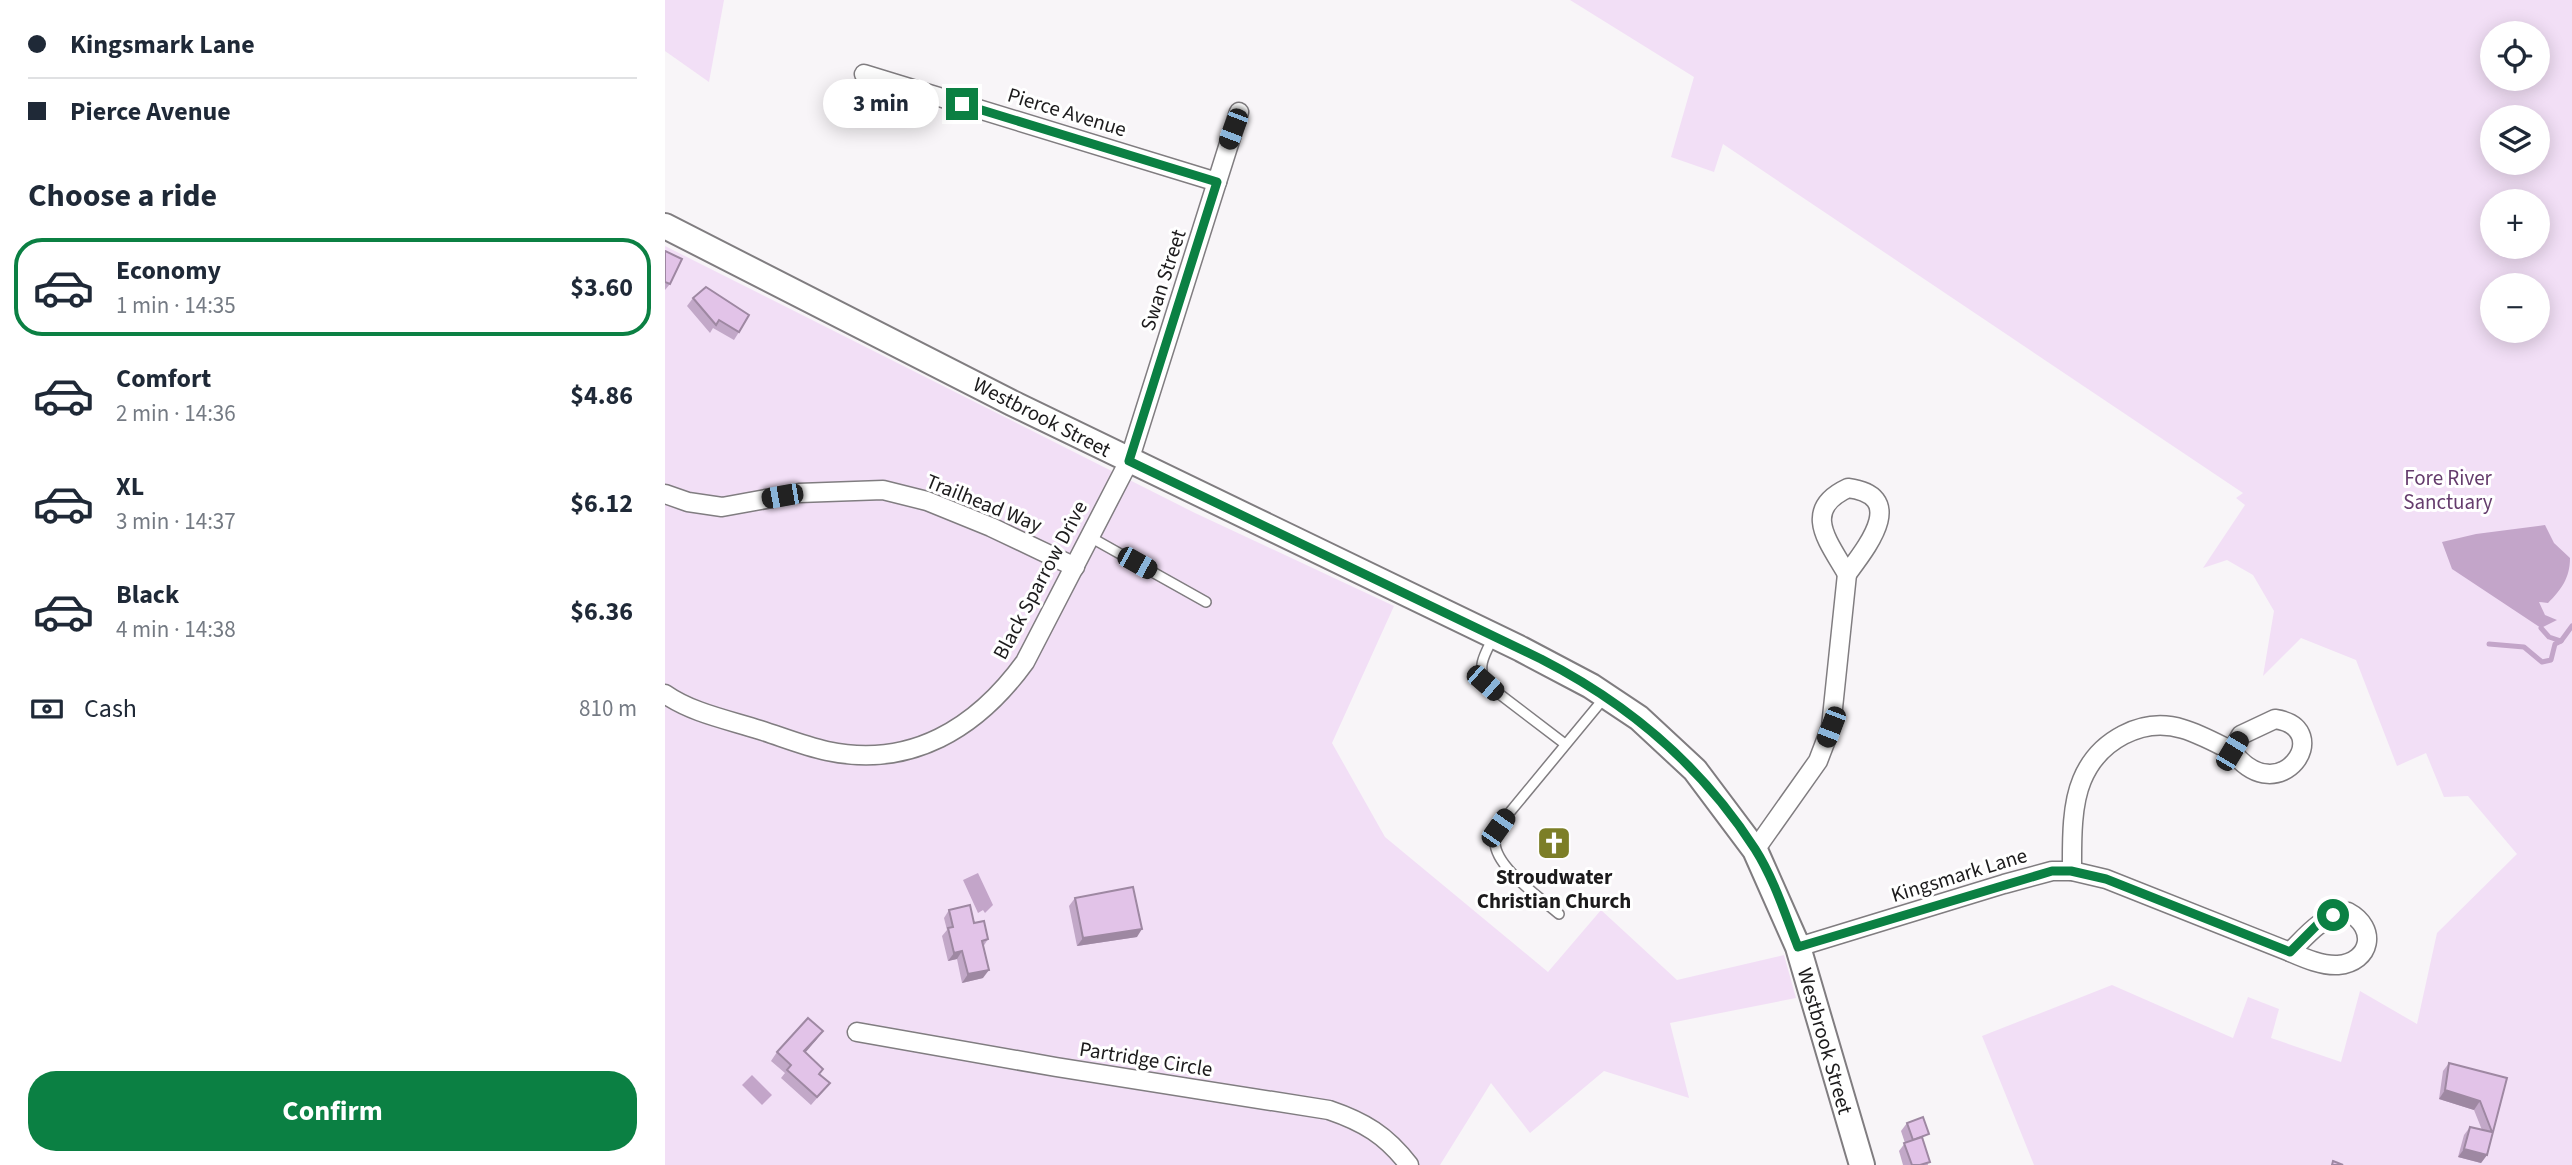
<!DOCTYPE html>
<html lang="en">
<head>
<meta charset="utf-8">
<style>
	:root { --surface:#fff; --page:#f2f2f3; --text:#1f2937; --muted:#747a83; --line:#e0e1e3; --accent:#0b8043 }
	body { margin:0; font-family:"Source Sans 3",sans-serif; background:var(--page); color:var(--text); height:100vh; display:flex; flex-direction:column; font-size:26px; white-space:nowrap }
	* { box-sizing:border-box; margin:0 }
	p { font-size:23px; color:var(--muted) }
	.icon { flex:none; width:38px; height:38px; fill:none; stroke:currentColor; stroke-width:2; stroke-linecap:round; stroke-linejoin:round }
	.map { position:relative; flex:1; overflow:hidden }
	.panel { display:flex; flex-direction:column; background:var(--surface); width:665px }
	.panel>* { flex:none }
	.top-card { display:grid; align-content:center; height:154px; padding:0 28px; background:var(--surface) }
	.buttons { position:absolute; left:1815px; top:21px; display:grid; gap:14px }
	.buttons a { display:grid; place-items:center; width:70px; height:70px; border-radius:50%; background:var(--surface); box-shadow:0 4px 18px #0003; font-size:35px }
	.end { position:absolute; width:32px; height:32px; margin:-16px; border:9px solid #0b8043; background:#fff; box-shadow:0 0 0 4px #fff }
	.from { border-radius:50% }
	.bubble { position:absolute; height:49px; border-radius:24px; background:var(--surface); box-shadow:0 4px 18px #0003; font-size:23px; font-weight:700; line-height:49px; text-align:center }
	.car { position:absolute; width:21px; height:42px; margin:-21px -10px; border-radius:9px; box-shadow:0 0 5px 2px #0007; background:linear-gradient(#222 24%,#8ab4d8 0 40%,#222 0 76%,#8ab4d8 0 86%,#222 0) }
	.top-card b { display:flex; align-items:center; gap:24px; height:66px; font-size:26px }
	.top-card b+b { border-top:2px solid var(--line) }
	.top-card i { width:18px; height:18px; background:var(--text) }
	ul { padding:0; list-style:none }
	li { display:flex; align-items:center; gap:21px; height:98px; margin:0 14px 10px; padding:0 14px; border:4px solid transparent; border-radius:28px }
	li div { flex:1 }
	li b { display:block; font-size:26px }
	li em { font-style:normal; font-weight:700 }
	li.selected { border-color:var(--accent) }
	li>.icon { width:63px; height:63px; stroke-width:1.5 }
	h2 { padding:0 28px; font-size:32px; line-height:84px }
	.pay { display:flex; align-items:center; gap:18px; height:77px; padding:0 28px; font-size:26px }
	.pay p { margin-inline-start:auto }
	.cta { display:flex; gap:14px; margin-top:auto; padding:14px 28px }
	.cta a { flex:1; height:80px; border-radius:28px; background:var(--accent); color:#fff; font-size:28px; font-weight:700; line-height:80px; text-align:center }
	main { display:flex; flex:1; min-height:0 }
	.map>svg:first-child { display:block }
	.green { fill:#f2dff6; fill-rule:evenodd }
	.water { fill:#c3a5c9 }
	.lines { fill:none; stroke-linecap:round; stroke-linejoin:round }
	.stream { stroke:#c3a5c9; stroke-width:5 }
	.service-casing { stroke:#807d80; stroke-width:12 }
	.minor-casing { stroke:#807d80; stroke-width:21 }
	.secondary-casing { stroke:#807d80; stroke-width:28 }
	.service { stroke:#fff; stroke-width:9 }
	.minor { stroke:#fff; stroke-width:18 }
	.secondary { stroke:#fff; stroke-width:24 }
	.wall { fill:#c2a8c8 }
	.shaded-wall { fill:#9e88a2 }
	.building { fill:#e2c3e8; stroke:#9e88a2; stroke-width:2 }
	.route { stroke:#0b8043; stroke-width:9 }
	.labels { text-anchor:middle; dominant-baseline:central; stroke-width:6; stroke-linejoin:round; paint-order:stroke }
	.street-label { font-size:21px; fill:#1c1b1c; stroke:#fff }
	.park-label { font-size:21px; fill:#653c6d; stroke:#fff }
	.poi-label { font-size:21px; font-weight:bold; fill:#1c1b1c; stroke:#fff }
</style>
</head>
<body>
<main>
<section class="panel">
<div class="top-card">
<b><i class="from"></i>Kingsmark Lane</b>
<b><i></i>Pierce Avenue</b>
</div>
<h2>Choose a ride</h2>
<ul>
<li class="selected"><svg class="icon" aria-label="car" viewBox="0 0 24 24"><path d="M5 17H2v-5l4-1 3-4h7l3 4 3 1v5h-3M9 17h6M6 11h13"/><circle cx="7" cy="17" r="2"/><circle cx="17" cy="17" r="2"/></svg><div><b>Economy</b><p>1 min · 14:35</p></div><em>$3.60</em></li>
<li><svg class="icon" aria-label="car" viewBox="0 0 24 24"><path d="M5 17H2v-5l4-1 3-4h7l3 4 3 1v5h-3M9 17h6M6 11h13"/><circle cx="7" cy="17" r="2"/><circle cx="17" cy="17" r="2"/></svg><div><b>Comfort</b><p>2 min · 14:36</p></div><em>$4.86</em></li>
<li><svg class="icon" aria-label="car" viewBox="0 0 24 24"><path d="M5 17H2v-5l4-1 3-4h7l3 4 3 1v5h-3M9 17h6M6 11h13"/><circle cx="7" cy="17" r="2"/><circle cx="17" cy="17" r="2"/></svg><div><b>XL</b><p>3 min · 14:37</p></div><em>$6.12</em></li>
<li><svg class="icon" aria-label="car" viewBox="0 0 24 24"><path d="M5 17H2v-5l4-1 3-4h7l3 4 3 1v5h-3M9 17h6M6 11h13"/><circle cx="7" cy="17" r="2"/><circle cx="17" cy="17" r="2"/></svg><div><b>Black</b><p>4 min · 14:38</p></div><em>$6.36</em></li>
</ul>
<div class="pay"><svg class="icon" aria-label="cash" viewBox="0 0 24 24"><path d="M3 7h18v10H3z"/><circle cx="12" cy="12" r="2"/></svg>Cash<p>810 m</p></div>
<div class="cta"><a>Confirm</a></div>
</section>
<div class="map">
<svg width="1907" height="1165" viewBox="0 0 1907 1165">
	<rect width="100%" height="100%" fill="#f8f5f8"/>
	<g class="green">
		<path d="M0 0H59L44 82 0 51Z"/>
		<path d="M905 0H1907V1165H1369L1317 1036 1447 985 1568 1038 1583 997 1614 1009 1606 1038 1676 1062 1695 991 1752 1024 1772 933 1852 854 1803 796 1779 797 1761 753 1732 766 1691 660 1636 638 1598 676 1609 611 1588 575 1562 560 1538 568 1580 505 1571 498 1578 493 1058 144 1049 172 1006 157 1029 77ZM1827 33H1872V79H1827ZM1827 117H1872V163H1827ZM1827 201H1872V247H1827ZM1827 285H1872V331H1827Z"/>
		<path d="M0 246 530 513 729 606 667 743 720 837 883 972 936 910 1012 980 1119 955 1131 998 1005 1023 1024 1098 939 1071 865 1133 826 1083 775 1165H0Z"/>
	</g>
	<g class="water">
		<path d="M1880 525 1889 543 1905 558C1905 578 1896 590 1883 603L1874 602 1880 615 1892 620 1876 628 1787 569 1777 542 1811 534Z"/>
		<path d="M313 873 328 905 320 913 318 910 313 913 298 880Z"/>
		<path d="M87 1075 107 1095 97 1105 77 1085Z"/>
	</g>
	<g class="lines">
		<g class="stream">
			<path d="M1876 628 1884 637 1896 641 1907 626"/>
			<path d="M1824 644 1859 647 1877 662 1886 660 1890 644 1896 641"/>
		</g>
		<g class="service-casing">
			<g id="service">
				<path d="M425 537 541 602"/>
				<path d="M828 638C820 654 812 665 820 683L900 744"/>
				<path d="M894 914C876 898 829 867 830 841 831 830 839 820 845 812L940 697"/>
			</g>
		</g>
		<g class="minor-casing">
			<g id="minor">
				<path d="M199 74 552 182"/>
				<path d="M1183 488C1244 496 1201 548 1182 574 1163 541 1136 510 1183 488Z"/>
				<path d="M0 494 23 502 57 507 134 493 218 490 262 501 326 527 410 567"/>
				<path d="M0 694C27 713 64 720 95 730 117 737 139 746 162 751 246 769 312 728 360 662L464 461 574 112"/>
				<path d="M1610 719C1672 728 1615 814 1567 751L1576 735Z"/>
				<path d="M1090 850 1153 761 1166 727 1182 574"/>
				<path d="M1407 871C1407 843 1406 806 1417 780 1433 741 1477 716 1518 729 1535 734 1551 743 1567 751"/>
				<path d="M1683 912C1713 928 1706 962 1673 965 1657 966 1639 958 1625 952 1643 934 1657 916 1683 912Z"/>
				<path d="M1133 947 1339 884 1387 871H1407L1441 879 1625 952"/>
				<path d="M192 1032 391 1067 664 1110C699 1122 721 1135 744 1165"/>
			</g>
		</g>
		<g class="secondary-casing">
			<path id="secondary" d="M0 226 347 403 856 649 926 686 974 718 1030 770 1090 850 1133 947 1197 1165"/>
		</g>
		<use href="#service" class="service"/>
		<use href="#minor" class="minor"/>
		<use href="#secondary" class="secondary"/>
	</g>
	<g class="wall">
		<path d="M0 251 5 284 0 290Z"/>
		<path d="M28 298 74 332 69 340 48 328 45 333 22 306Z"/>
		<path d="M410 898 472 937 412 946 404 906Z"/>
		<path d="M284 910 309 923 323 939 318 947V978L297 983 292 959 283 961 277 936 282 930 279 918Z"/>
		<path d="M152 1039 140 1052 158 1069 154 1074 165 1083 146 1105 116 1078 120 1073 106 1061 112 1052Z"/>
		<path d="M1784 1063 1842 1078 1822 1155 1816 1163 1793 1157 1799 1135 1805 1127 1817 1130 1809 1110 1774 1099 1778 1071Z"/>
		<path d="M1242 1123 1258 1142 1263 1165H1238L1234 1151 1240 1143 1236 1131Z"/>
	</g>
	<g class="shaded-wall">
		<path d="M477 929 472 937 412 946 418 938Z"/>
		<path d="M297 951 292 959 283 961 289 953Z"/>
		<path d="M324 970 318 978 297 983 303 974Z"/>
		<path d="M158 1031 152 1039 134 1060 139 1051Z"/>
		<path d="M1780 1090 1815 1101 1809 1110 1774 1099Z"/>
		<path d="M1799 1149 1822 1155 1816 1163 1793 1157Z"/>
	</g>
	<g class="building">
		<path d="M0 251 17 259 5 284 0 282Z"/>
		<path d="M41 287 84 315 74 332 54 320 51 325 28 298Z"/>
		<path d="M468 887 477 929 418 938 410 898Z"/>
		<path d="M305 905 309 923 319 921 323 939 317 941 324 970 303 974 297 951 289 953 283 928 288 927 284 910Z"/>
		<path d="M143 1018 158 1031 139 1051 158 1069 154 1074 165 1083 152 1097 122 1070 126 1065 112 1052Z"/>
		<path d="M1784 1063 1842 1078 1822 1155 1799 1149 1805 1127 1827 1132 1815 1101 1780 1090Z"/>
		<path d="M1258 1117 1264 1134 1248 1140 1242 1123Z"/>
		<path d="M1257 1137 1265 1162 1255 1165H1247L1239 1143Z"/>
		<path d="M1668 1161 1678 1165H1667Z"/>
	</g>
	<g class="lines">
		<path class="route" d="M297 104 552 182 464 461 876 659C964 704 1036 765 1090 849 1109 879 1120 914 1133 947L1387 871H1406L1441 879 1625 952 1653 924 1668 915"/>
	</g>
	<defs>
		<g id="church-square" transform="scale(1.75)"><rect x="-9" y="-9" width="18" height="18" rx="4" fill="#7c7e27" stroke="#fff"/><path d="M-1.2-6h2.4v3.5h3.3v2.4h-3.3V6h-2.4V-.1h-3.3v-2.4h3.3Z" fill="#fff"/></g>
	</defs>
	<g fill-rule="evenodd">
		<use href="#church-square" x="889" y="843"/>
	</g>
	<g class="labels">
		<g class="street-label">
			<text transform="translate(402 112) rotate(17)">Pierce Avenue</text>
			<text transform="translate(498 280) rotate(-72)">Swan Street</text>
			<text transform="translate(377 417) rotate(27)">Westbrook Street</text>
			<text transform="translate(319 503) rotate(22)">Trailhead Way</text>
			<text transform="translate(375 580) rotate(-62)">Black Sparrow Drive</text>
			<text transform="translate(1294 875) rotate(-17)">Kingsmark Lane</text>
			<text transform="translate(1160 1041) rotate(74)">Westbrook Street</text>
			<text transform="translate(481 1059) rotate(9)">Partridge Circle</text>
		</g>
		<g class="park-label">
			<text x="1783" y="478">Fore River<tspan x="1783" dy="24">Sanctuary</tspan></text>
		</g>
		<g class="poi-label">
			<text x="889" y="877">Stroudwater<tspan x="889" dy="24">Christian Church</tspan></text>
		</g>
	</g>
</svg>
<div class="buttons">
<a><svg class="icon" aria-label="locate" viewBox="0 0 24 24"><circle cx="12" cy="12" r="6"/><path d="M12 2v4M12 18v4M2 12h4M18 12h4"/></svg></a>
<a><svg class="icon" aria-label="layers" viewBox="0 0 24 24"><path d="M12 4l9 5-9 5-9-5zM3 14l9 5 9-5"/></svg></a>
<a>+</a>
<a>−</a>
</div>
<i class="end from" style="left:1668px;top:915px"></i>
<i class="end" style="left:297px;top:104px"></i>
<div class="bubble" style="left:158px;top:79px;width:116px">3 min</div>
<i class="car" style="left:568px;top:129px;rotate:201deg"></i>
<i class="car" style="left:117px;top:496px;rotate:260deg"></i>
<i class="car" style="left:472px;top:563px;rotate:119deg"></i>
<i class="car" style="left:820px;top:683px;rotate:131deg"></i>
<i class="car" style="left:1166px;top:727px;rotate:201deg"></i>
<i class="car" style="left:1567px;top:751px;rotate:31deg"></i>
<i class="car" style="left:833px;top:828px;rotate:35deg"></i>
</div>
</main>
</body>
</html>
